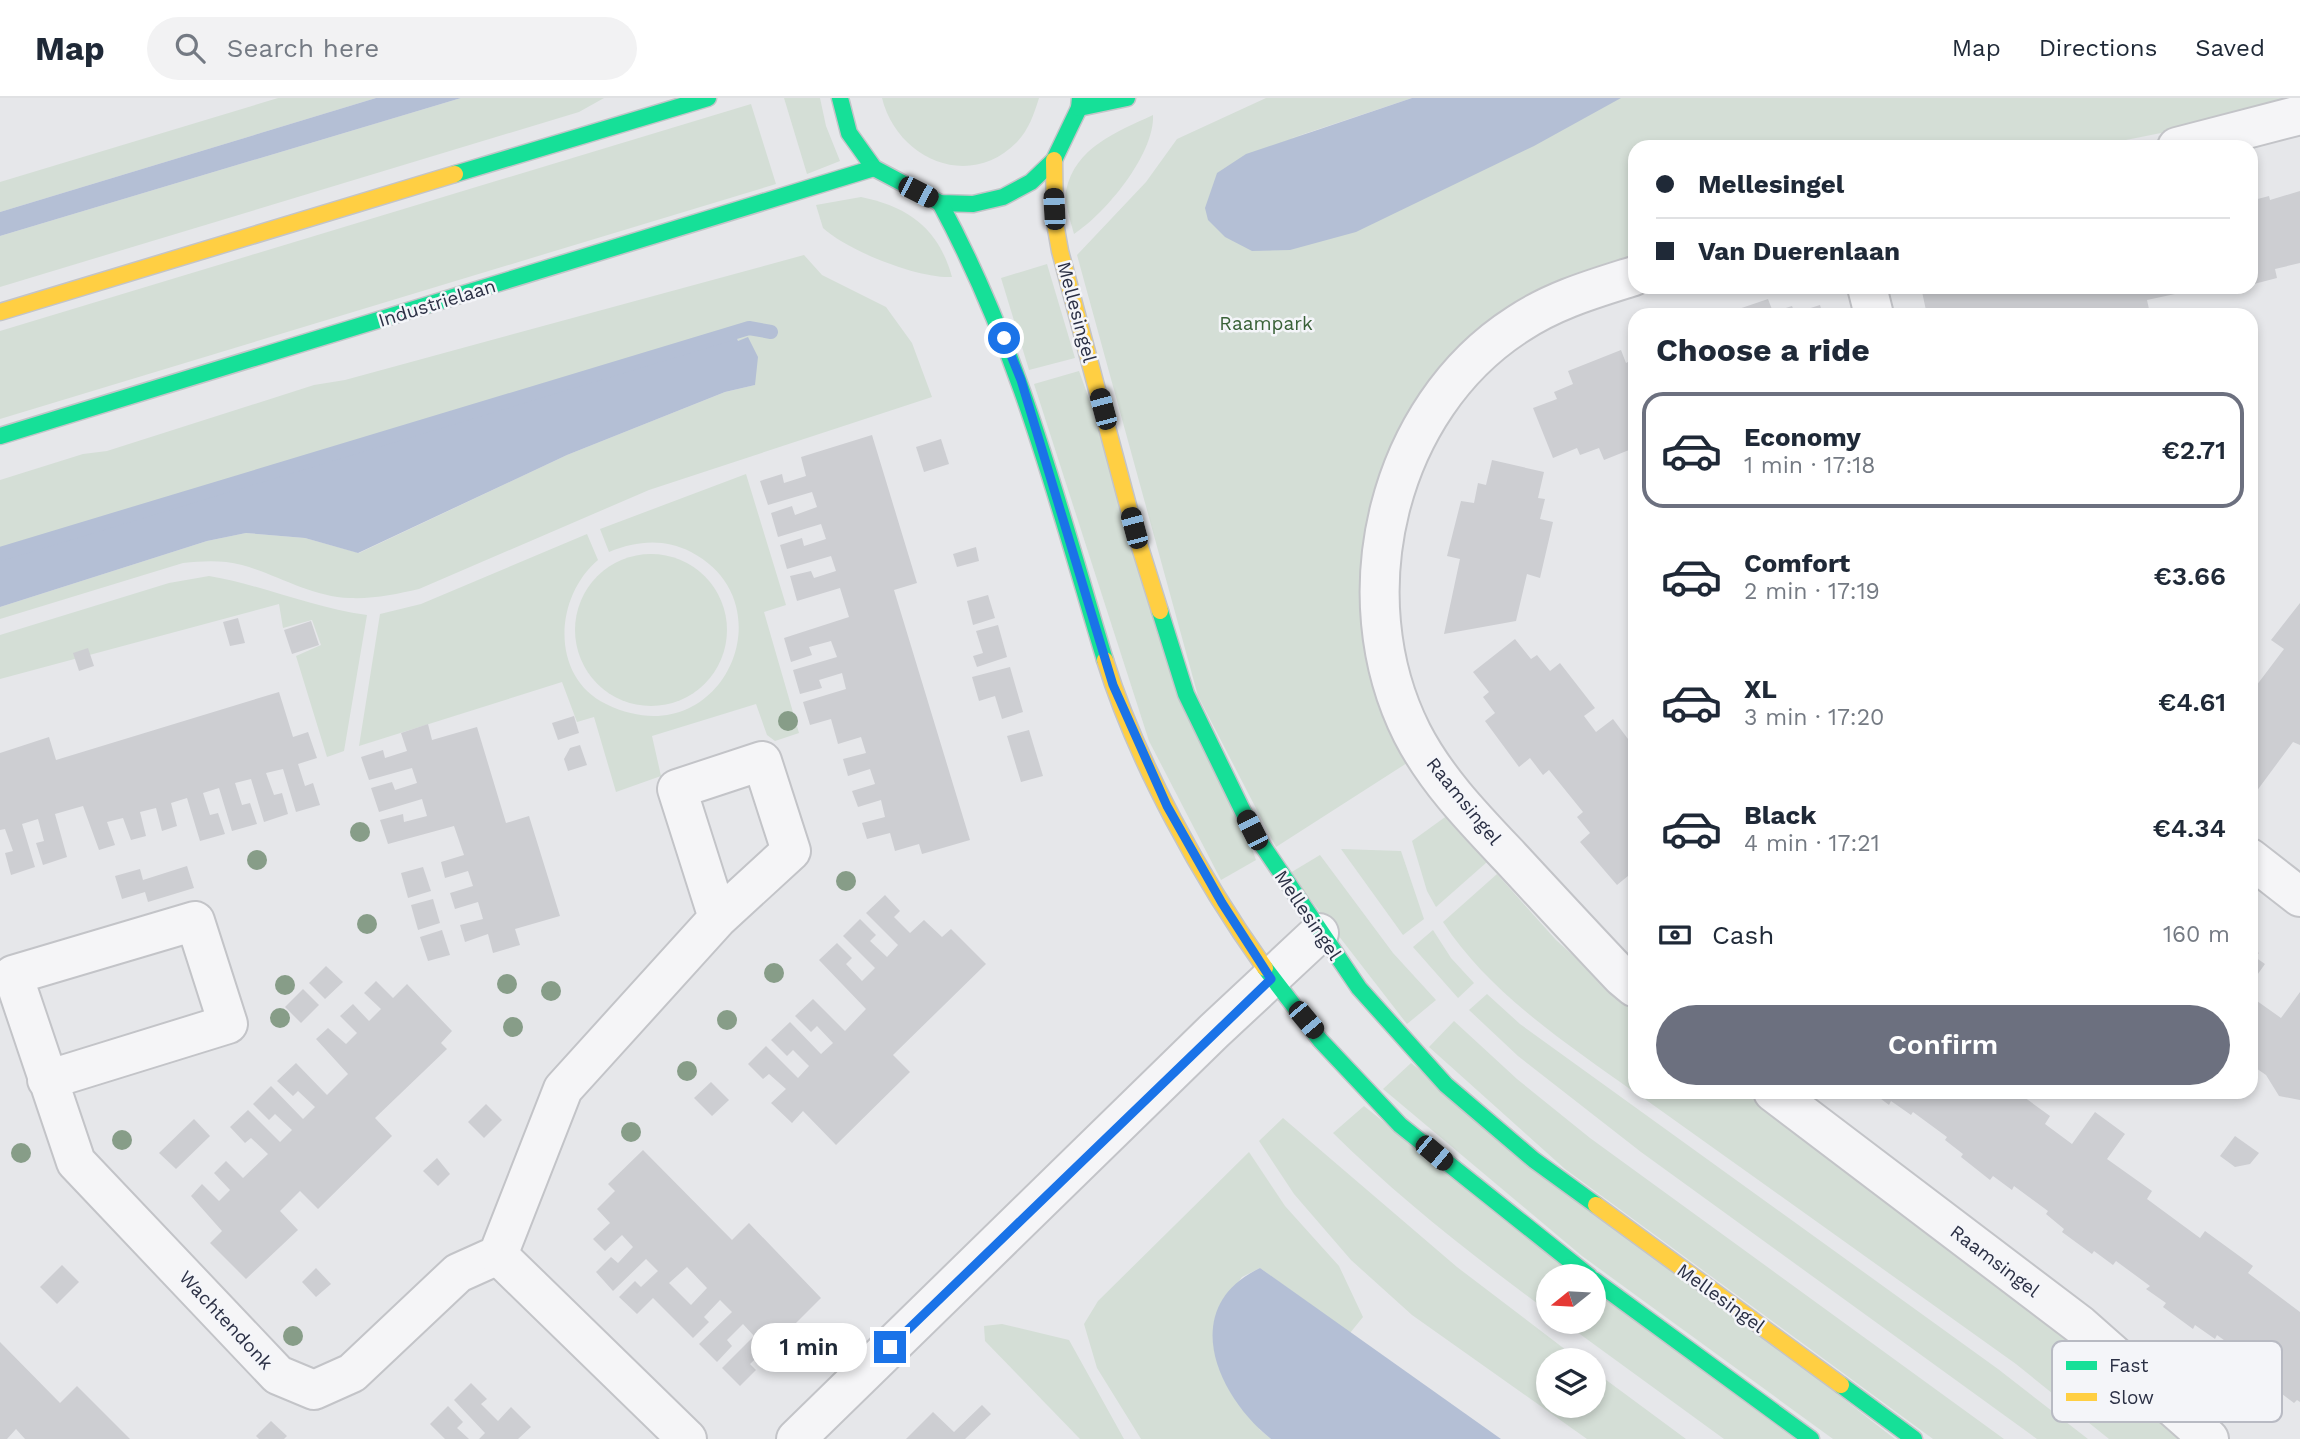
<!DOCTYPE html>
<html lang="en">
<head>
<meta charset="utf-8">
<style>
	:root { --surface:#fff; --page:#f2f2f3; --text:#1f2937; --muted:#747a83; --line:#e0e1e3; --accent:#6c707f }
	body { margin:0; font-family:"Work Sans",sans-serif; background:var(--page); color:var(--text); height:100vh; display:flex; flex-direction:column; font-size:26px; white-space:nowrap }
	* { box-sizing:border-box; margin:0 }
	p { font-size:23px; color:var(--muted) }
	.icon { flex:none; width:38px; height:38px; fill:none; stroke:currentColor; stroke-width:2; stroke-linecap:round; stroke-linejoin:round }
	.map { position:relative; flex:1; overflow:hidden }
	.drawer { position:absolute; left:1628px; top:210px; width:630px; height:791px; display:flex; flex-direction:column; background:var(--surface); border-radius:21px; box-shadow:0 4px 10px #0003 }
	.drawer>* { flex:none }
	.guide { position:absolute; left:1628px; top:42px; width:630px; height:154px; border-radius:21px; box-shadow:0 4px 10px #0003; display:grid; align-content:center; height:154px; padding:0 28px; background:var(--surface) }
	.needle { width:46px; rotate:252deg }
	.fabs { position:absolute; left:1536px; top:1166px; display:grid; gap:14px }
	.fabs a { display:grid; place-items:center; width:70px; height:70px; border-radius:50%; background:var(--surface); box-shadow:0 4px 10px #0003; font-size:35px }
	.end { position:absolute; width:32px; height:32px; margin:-16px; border:9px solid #1a73e8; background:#fff; box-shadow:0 0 0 4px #fff }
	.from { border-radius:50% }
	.bubble { position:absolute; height:49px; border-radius:24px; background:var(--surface); box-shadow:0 4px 10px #0003; font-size:23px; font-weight:600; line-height:49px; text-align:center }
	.car { position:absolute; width:21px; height:42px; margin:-21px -10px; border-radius:9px; box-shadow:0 0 5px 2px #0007; background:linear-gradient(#222 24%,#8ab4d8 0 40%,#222 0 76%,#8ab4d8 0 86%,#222 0) }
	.guide b { display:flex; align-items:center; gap:24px; height:66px; font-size:26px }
	.guide b+b { border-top:2px solid var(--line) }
	.guide i { width:18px; height:18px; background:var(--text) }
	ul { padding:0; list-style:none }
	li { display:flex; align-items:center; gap:21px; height:116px; margin:0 14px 10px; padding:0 14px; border:4px solid transparent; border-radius:21px }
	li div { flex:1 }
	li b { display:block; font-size:26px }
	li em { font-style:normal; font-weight:600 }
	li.on { border-color:var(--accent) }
	li>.icon { width:63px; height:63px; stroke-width:1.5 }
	h2 { padding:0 28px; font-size:32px; line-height:84px }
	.pay { display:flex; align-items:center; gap:18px; height:77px; padding:0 28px; font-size:26px }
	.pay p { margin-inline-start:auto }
	.cta { display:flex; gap:14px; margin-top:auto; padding:14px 28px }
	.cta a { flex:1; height:80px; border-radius:42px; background:var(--accent); color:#fff; font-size:28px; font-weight:600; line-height:80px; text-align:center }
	header { display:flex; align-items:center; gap:42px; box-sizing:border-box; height:98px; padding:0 35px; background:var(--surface); border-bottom:2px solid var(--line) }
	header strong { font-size:33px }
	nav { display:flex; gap:38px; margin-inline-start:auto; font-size:24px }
	.search { width:490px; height:63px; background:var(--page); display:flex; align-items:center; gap:18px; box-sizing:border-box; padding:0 24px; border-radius:38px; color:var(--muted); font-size:26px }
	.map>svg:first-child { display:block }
	.green { fill:#d4ded6 }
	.water { fill:#b4bfd5 }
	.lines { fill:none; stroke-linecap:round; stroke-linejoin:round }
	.stream { stroke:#b4bfd5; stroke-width:14 }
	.building { fill:#cdced2; fill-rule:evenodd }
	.street-casing { stroke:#c3c4c8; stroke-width:42 }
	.fast-casing { stroke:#c3c4c8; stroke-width:19 }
	.slow-casing { stroke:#c3c4c8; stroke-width:19 }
	.street { stroke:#f5f5f7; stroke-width:38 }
	.fast { stroke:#16e098; stroke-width:16 }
	.slow { stroke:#ffcf43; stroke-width:16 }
	.tree { fill:#879d88 }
	.route { stroke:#1a73e8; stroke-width:9 }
	.labels { text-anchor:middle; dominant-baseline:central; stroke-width:5; stroke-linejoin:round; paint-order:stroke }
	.street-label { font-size:19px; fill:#2b3045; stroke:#f4f5f9 }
	.park-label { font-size:19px; fill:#396137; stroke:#f4f5f9 }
	.key { fill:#f4f5f9; stroke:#b8bac3; stroke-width:2 }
	.key-label { font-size:19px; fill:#2b3045 }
</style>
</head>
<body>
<header>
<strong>Map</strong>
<div class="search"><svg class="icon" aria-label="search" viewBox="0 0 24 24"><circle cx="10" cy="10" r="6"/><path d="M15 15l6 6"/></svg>Search here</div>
<nav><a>Map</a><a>Directions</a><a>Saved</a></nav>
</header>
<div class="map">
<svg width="2300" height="1341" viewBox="0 0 2300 1341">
	<rect width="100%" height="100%" fill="#e6e7ea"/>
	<g class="green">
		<path d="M278 0H376L0 114V84Z"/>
		<path d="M461 0H604L579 14 0 189V138Z"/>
		<path d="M784 0H820L826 28 840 63 807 76Z"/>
		<path d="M882 0H1039C1034 16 1029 31 1017 44 969 93 897 61 882 0Z"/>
		<path d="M1266 0H1412L1292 40 1429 0H2288L2201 27 2091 49H1634V158L1550 188 1372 403C1351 505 1361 572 1407 665L1276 749 1198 598 1077 157 1146 84 1177 41Z"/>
		<path d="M751 6 776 86 0 321V233Z"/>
		<path d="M1153 17C1155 56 1105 116 1074 136 1071 124 1064 105 1066 93 1075 49 1117 34 1153 17Z"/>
		<path d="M861 99C910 109 939 132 952 179 919 181 848 153 823 130L816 107Z"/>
		<path d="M804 157 822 177 886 209 912 245 932 299 649 392 419 491C397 496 374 501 350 500 312 499 278 477 242 467 222 462 204 463 183 465L0 521V509L207 443 246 435 305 440 359 455 567 357 725 294 755 287 736 237 0 460V382L83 356 107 353 314 287 345 282Z"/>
		<path d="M1047 166 1075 260 1029 272 1001 180Z"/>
		<path d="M1079 273 1256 762 1221 782 1149 643 1034 286Z"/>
		<path d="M746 376 786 507 764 514 799 635 775 643 767 637 756 606 652 638 661 678 616 694 594 619 577 624 562 584 359 648 380 516 421 506 587 436 598 462C554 499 550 579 606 606 720 662 791 506 691 454 663 440 637 443 609 454L600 431Z"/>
		<circle cx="651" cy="532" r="76"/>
		<path d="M209 478C263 487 312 510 367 517L344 653 327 659 296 558 321 547 312 522 283 530 279 506 0 581V537L169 485Z"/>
		<path d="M1448 717 1487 764 1436 809 1427 793 1412 743Z"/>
		<path d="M1341 751 1401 753 1424 821 1403 837Z"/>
		<path d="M1320 757 1393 855 1436 902 1407 926 1290 775Z"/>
		<path d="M1497 776 1556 842 1634 912V994C1566 945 1490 896 1443 824Z"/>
		<path d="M1433 832 1451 860 1474 885 1458 900 1413 849Z"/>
		<path d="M1487 896 1520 926 1998 1271 2088 1341H2037L1641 1054 1518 958 1469 912Z"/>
		<path d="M1454 923 1517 981 1590 1040 2004 1341H1933L1565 1071 1429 949Z"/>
		<path d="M1411 965 1895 1341H1833L1582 1158 1383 991Z"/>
		<path d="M1635 994H1743L2089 1254 2186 1341H2109L2016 1266Z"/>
		<path d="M1364 1008 1575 1178H1549V1214C1473 1158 1400 1101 1333 1035Z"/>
		<path d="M1283 1020 1457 1169 1579 1262H1549V1307H1594V1273L1686 1341H1587L1412 1217 1351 1162 1294 1096 1259 1043Z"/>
		<path d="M1249 1054 1285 1108 1339 1168 1363 1219 1350 1235 1260 1170 1242 1179 1233 1192 1259 1331 1271 1341H1141L1097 1270 1084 1226 1098 1203Z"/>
		<path d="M1594 1192 1795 1341H1724L1562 1223H1594Z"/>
		<path d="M1002 1226 1069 1242 1124 1341H1080L985 1243 984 1228Z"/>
	</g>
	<g class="water">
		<path d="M376 0H461L0 138V114Z"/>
		<path d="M1412 0H1621L1534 48 1356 134 1290 152 1252 153 1225 139 1208 122 1205 110 1217 75 1246 56Z"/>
		<path d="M736 237 738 243 748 239 758 259 755 287 725 294 567 357 358 455 305 440 246 435 207 443 0 509V460Z"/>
		<path d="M1260 1170 1501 1341H1271C1216 1297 1178 1209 1260 1170Z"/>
	</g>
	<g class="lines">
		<path class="stream" d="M0 456 749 230 771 234"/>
	</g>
	<g class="building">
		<path d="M2300 93V165L2275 171 2277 180 2250 187V103L2269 98 2270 102Z"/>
		<path d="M1921 189H2203V190L2147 202 2149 211 2117 217H2090L2089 213 2068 217H1927Z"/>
		<path d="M1768 201 1773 214 1792 208 1795 215 1820 207 1823 217H1721Z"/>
		<path d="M1621 252 1626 265 1634 261V350L1604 362 1599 350 1580 357 1577 350 1553 360 1533 310 1557 301 1554 294 1573 286 1568 273Z"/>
		<path d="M872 337 917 485 894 492 970 742 922 756 919 746 895 753 890 735 867 741 862 725 885 719 881 702 858 709 852 693 875 686 870 671 848 678 843 661 866 655 861 639 838 646 831 621 810 627 803 604 846 591 842 575 819 582 822 590 800 596 793 572 837 559 831 543 809 549 812 557 791 564 784 540 849 519 840 490 797 503 790 478 811 473 814 480 836 473 831 458 787 471 780 447 802 440 804 448 826 441 821 426 778 439 771 415 792 408 795 417 817 409 812 394 768 407 760 383 782 376 784 385 806 378 801 359Z"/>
		<path d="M941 341 949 366 924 374 916 349Z"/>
		<path d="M1492 362 1544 374 1538 400 1545 401 1540 421 1553 424 1540 480 1527 476 1516 523 1444 536 1460 461 1447 458 1461 403 1474 405 1478 385 1486 387Z"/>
		<path d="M976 449 979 463 957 469 953 456Z"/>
		<path d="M988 497 995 520 973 527 967 503Z"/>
		<path d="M2300 505V647L2293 644 2256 694 2250 690V596L2284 551 2271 542Z"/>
		<path d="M238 520 245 545 230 548 223 524Z"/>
		<path d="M311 523 319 547 292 556 284 532Z"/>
		<path d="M998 527 1007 559 977 569 973 558 983 555 976 533Z"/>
		<path d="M1515 541 1531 561 1537 557 1550 573 1560 565 1595 610 1584 618 1596 634 1613 621 1634 649V672L1631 675 1634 680V786L1628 778 1617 787 1580 744 1590 735 1577 719 1583 714 1549 672 1543 677 1530 660 1519 669 1485 623 1495 615 1483 599 1489 594 1473 574Z"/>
		<path d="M88 550 94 568 79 573 73 555Z"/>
		<path d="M1010 569 1023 614 1002 621 995 598 979 603 972 579Z"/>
		<path d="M279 594 293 639 308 634 317 660 298 666 305 688 313 685 320 707 296 714 283 671 266 675 274 697 282 695 288 716 264 724 251 681 235 685 242 707 250 705 257 726 232 733 219 690 203 695 210 717 218 715 225 736 200 743 187 700 171 705 177 728 162 733 156 710 140 714 146 738 131 742 123 720 107 724 115 747 99 752 83 708 55 716 67 759 43 767 36 745 44 743 38 721 22 726 35 769 11 777 5 755 13 753 5 731 0 732V655L49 639 56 662Z"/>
		<path d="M574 618 579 635 558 642 552 625Z"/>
		<path d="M428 626 432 642 477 629 506 725 529 718 560 818 515 831 520 847 493 855 488 836 465 844 460 827 483 821 478 804 455 811 450 795 473 788 468 773 445 780 441 764 464 757 454 728 388 746 380 722 403 716 404 724 427 718 422 701 379 714 371 690 392 684 395 692 417 685 412 670 369 682 361 659 383 652 385 660 407 653 401 635Z"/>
		<path d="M1029 632 1043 678 1021 684 1007 638Z"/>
		<path d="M580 647 587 667 568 673 564 661 570 650Z"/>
		<path d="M187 768 194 790 148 804 145 794 122 801 115 778 140 771 143 782Z"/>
		<path d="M423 769 431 793 408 800 401 775Z"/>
		<path d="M885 797 900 813 894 819 910 835 924 822 942 839 951 831 986 866 893 957 910 974 836 1047 803 1013 792 1025 771 1005 786 991 769 976 763 981 748 966 766 948 798 980 809 968 793 952 787 958 771 942 790 924 821 956 833 945 817 928 811 934 795 918 813 901 845 933 866 911 819 862 837 845 852 860 846 866 862 883 875 870 843 838 860 821 876 837 870 843 887 859 898 847 866 815Z"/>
		<path d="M433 801 440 825 418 832 411 807Z"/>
		<path d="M442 832 450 857 428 863 420 839Z"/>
		<path d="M2250 849 2259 855 2255 859 2265 866 2250 887Z"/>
		<path d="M326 868 343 884 325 901 309 885Z"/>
		<path d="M376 883 393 900 407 886 452 933 441 945 447 951 375 1020 392 1038 318 1111 300 1093 280 1113 298 1132 246 1181 210 1145 222 1133 191 1098 202 1086 219 1103 230 1092 214 1075 226 1063 243 1080 268 1056 251 1040 245 1045 230 1029 248 1012 280 1044 292 1032 275 1016 269 1022 253 1006 271 988 303 1021 315 1009 298 993 293 998 277 983 296 965 327 997 348 976 316 941 328 930 346 946 357 935 340 918 353 906 369 923 381 911 364 895Z"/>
		<path d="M303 891 319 907 301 925 285 909Z"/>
		<path d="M2300 894V1002L2279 998 2266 977 2250 966V898L2281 920Z"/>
		<path d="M711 984 729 1002 712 1018 694 1000Z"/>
		<path d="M1872 994H2017L2050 1018 2045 1026 2072 1046 2095 1014 2125 1036 2107 1061 2152 1093 2147 1101 2200 1140 2205 1133 2253 1168 2248 1175 2300 1214V1304L2297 1302 2294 1305 2265 1283 2267 1280 2248 1266 2251 1262 2217 1237 2215 1241 2195 1227 2193 1231 2163 1209 2166 1205 2146 1191 2150 1188 2116 1163 2113 1167 2094 1153 2092 1156 2062 1134 2064 1131 2046 1116 2048 1113 2014 1088 2012 1092 1993 1078 1990 1082 1961 1059 1963 1056 1945 1042 1947 1039 1913 1014 1911 1017 1891 1003 1889 1007Z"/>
		<path d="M486 1006 502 1022 484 1040 468 1024Z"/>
		<path d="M194 1021 210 1038 176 1071 159 1055Z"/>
		<path d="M2235 1038 2259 1055 2250 1066 2235 1069 2220 1058Z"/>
		<path d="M643 1052 732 1142 749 1125 821 1200 788 1233 800 1244 780 1264 767 1250 750 1266 756 1272 740 1288 722 1270 754 1238 743 1226 727 1242 732 1248 717 1264 699 1246 732 1214 720 1202 704 1219 709 1224 693 1240 653 1200 637 1216 619 1199 635 1183 641 1189 658 1173 646 1161 613 1193 596 1174 611 1159 618 1165 633 1149 622 1137 605 1153 593 1141 610 1125 597 1111 615 1093 608 1086ZM687 1169 707 1190 691 1207 669 1185Z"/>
		<path d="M437 1060 450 1076 438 1088 423 1073Z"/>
		<path d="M62 1167 79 1184 57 1206 40 1189Z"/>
		<path d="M316 1170 331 1186 316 1199 302 1184Z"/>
		<path d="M0 1244 60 1305 77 1288 130 1341H25L16 1331 7 1341H0Z"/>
		<path d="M471 1285 487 1301 481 1306 498 1323 511 1309 531 1329 518 1341H479L485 1335 454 1302Z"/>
		<path d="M982 1307 991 1316 965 1341H906L933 1314 954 1334Z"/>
		<path d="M448 1308 463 1324 457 1330 469 1341H445L430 1326Z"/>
		<path d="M271 1323 287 1338 284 1341H259L256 1338Z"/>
	</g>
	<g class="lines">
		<g class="street-casing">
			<g id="street">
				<path d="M2177 49 2300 17"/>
				<path d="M1634 178C1593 191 1554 202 1518 226 1387 310 1343 498 1412 635 1436 682 1474 721 1510 759 1547 799 1584 839 1622 879L1634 889"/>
				<path d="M1867 189 1874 217"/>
				<path d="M2250 760 2300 799"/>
				<path d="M47 982 228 926 195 823 13 877 76 1064 278 1277 314 1292 352 1275 458 1175 498 1157 563 991 718 820 791 753 762 663 677 691 718 820"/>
				<path d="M1773 994 2080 1227 2209 1341"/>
				<path d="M498 1157 687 1341"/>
				<path d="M796 1341 1213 934 1319 835"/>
			</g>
		</g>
		<g class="fast-casing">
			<g id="fast">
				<path d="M840 0 849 35 874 70 940 105 973 106 1003 99 1031 84 1054 62 1079 10 1080 0"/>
				<path d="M1079 10 1127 0"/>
				<path d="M455 76 708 0"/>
				<path d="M940 105C1020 253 1057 403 1105 562"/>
				<path d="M0 338 874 70"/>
				<path d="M1160 513 1186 596 1252 732 1359 890 1446 987 1534 1062 1596 1107"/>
				<path d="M1265 870 1320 942 1400 1027 1589 1178"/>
				<path d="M1594 1182 1811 1341"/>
				<path d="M1841 1287 1914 1341"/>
			</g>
		</g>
		<g class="slow-casing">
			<g id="slow">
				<path d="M1054 62 1055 125 1060 153 1134 430 1160 513"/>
				<path d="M0 214 455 76"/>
				<path d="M1105 562C1137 665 1202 782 1265 870"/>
				<path d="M1596 1107 1841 1287"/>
			</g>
		</g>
		<use href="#street" class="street"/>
		<use href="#fast" class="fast"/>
		<use href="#slow" class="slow"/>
	</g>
	<g class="tree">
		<circle cx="788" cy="623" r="10"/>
		<circle cx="360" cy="734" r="10"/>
		<circle cx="257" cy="762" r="10"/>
		<circle cx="846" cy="783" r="10"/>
		<circle cx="367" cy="826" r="10"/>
		<circle cx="774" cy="875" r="10"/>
		<circle cx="507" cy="886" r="10"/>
		<circle cx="285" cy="887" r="10"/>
		<circle cx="551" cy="893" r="10"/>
		<circle cx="280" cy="920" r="10"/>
		<circle cx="727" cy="922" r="10"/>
		<circle cx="513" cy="929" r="10"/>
		<circle cx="687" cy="973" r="10"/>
		<circle cx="631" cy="1034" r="10"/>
		<circle cx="122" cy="1042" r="10"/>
		<circle cx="21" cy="1055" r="10"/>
		<circle cx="293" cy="1238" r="10"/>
	</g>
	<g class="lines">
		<path class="route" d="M890 1249 1271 881 1222 805 1167 708 1113 587 1021 282 1004 240"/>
	</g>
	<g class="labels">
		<g class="street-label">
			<text transform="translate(437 205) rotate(-17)">Industrielaan</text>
			<text transform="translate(1077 214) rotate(75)">Mellesingel</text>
			<text transform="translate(1464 703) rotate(51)">Raamsingel</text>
			<text transform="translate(1308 817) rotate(56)">Mellesingel</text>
			<text transform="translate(1995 1163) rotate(37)">Raamsingel</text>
			<text transform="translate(1721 1200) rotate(36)">Mellesingel</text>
			<text transform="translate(226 1222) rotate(47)">Wachtendonk</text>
		</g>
		<g class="park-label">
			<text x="1266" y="225">Raampark</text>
		</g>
	</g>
	<rect x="2052" y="1243" width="230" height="81" rx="10" class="key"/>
	<rect x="2066" y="1263" width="31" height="9" fill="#16e098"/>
	<rect x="2066" y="1295" width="31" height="8" fill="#ffcf43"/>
	<g class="key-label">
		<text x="2109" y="1274">Fast</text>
		<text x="2109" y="1306">Slow</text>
	</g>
</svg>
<div class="fabs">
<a><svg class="needle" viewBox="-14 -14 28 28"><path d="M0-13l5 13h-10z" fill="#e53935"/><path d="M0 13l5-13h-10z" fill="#747a83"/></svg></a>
<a><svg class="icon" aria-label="layers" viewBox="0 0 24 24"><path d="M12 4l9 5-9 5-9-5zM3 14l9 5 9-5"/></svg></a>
</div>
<i class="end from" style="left:1004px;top:240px"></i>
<i class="end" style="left:890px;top:1249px"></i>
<div class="bubble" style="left:751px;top:1225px;width:116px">1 min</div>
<i class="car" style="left:918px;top:94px;rotate:117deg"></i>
<i class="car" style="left:1054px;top:111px;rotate:357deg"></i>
<i class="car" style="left:1103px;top:311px;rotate:345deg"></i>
<i class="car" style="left:1134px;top:430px;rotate:345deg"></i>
<i class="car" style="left:1252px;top:732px;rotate:333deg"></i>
<i class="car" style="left:1306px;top:922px;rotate:140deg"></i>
<i class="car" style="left:1434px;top:1055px;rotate:130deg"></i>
<div class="guide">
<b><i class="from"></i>Mellesingel</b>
<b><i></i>Van Duerenlaan</b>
</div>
<section class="drawer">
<h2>Choose a ride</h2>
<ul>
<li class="on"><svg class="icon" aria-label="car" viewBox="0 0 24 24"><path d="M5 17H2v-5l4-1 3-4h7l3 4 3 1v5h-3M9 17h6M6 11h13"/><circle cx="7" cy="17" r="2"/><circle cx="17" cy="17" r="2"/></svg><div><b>Economy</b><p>1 min · 17:18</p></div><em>€2.71</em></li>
<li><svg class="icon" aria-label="car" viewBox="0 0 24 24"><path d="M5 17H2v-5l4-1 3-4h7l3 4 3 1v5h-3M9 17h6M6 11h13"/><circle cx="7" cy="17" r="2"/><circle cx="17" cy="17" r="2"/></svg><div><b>Comfort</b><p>2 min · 17:19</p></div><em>€3.66</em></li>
<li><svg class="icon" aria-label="car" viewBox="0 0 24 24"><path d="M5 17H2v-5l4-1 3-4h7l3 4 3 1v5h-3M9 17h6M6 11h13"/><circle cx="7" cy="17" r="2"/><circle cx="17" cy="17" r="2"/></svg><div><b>XL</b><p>3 min · 17:20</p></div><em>€4.61</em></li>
<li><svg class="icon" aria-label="car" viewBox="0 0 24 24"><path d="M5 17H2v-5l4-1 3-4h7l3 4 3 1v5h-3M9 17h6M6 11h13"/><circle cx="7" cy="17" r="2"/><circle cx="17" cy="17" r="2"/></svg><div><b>Black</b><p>4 min · 17:21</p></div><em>€4.34</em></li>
</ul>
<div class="pay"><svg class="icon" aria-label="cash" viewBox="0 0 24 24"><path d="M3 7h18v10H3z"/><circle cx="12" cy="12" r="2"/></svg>Cash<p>160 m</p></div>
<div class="cta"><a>Confirm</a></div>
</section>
</div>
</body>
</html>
